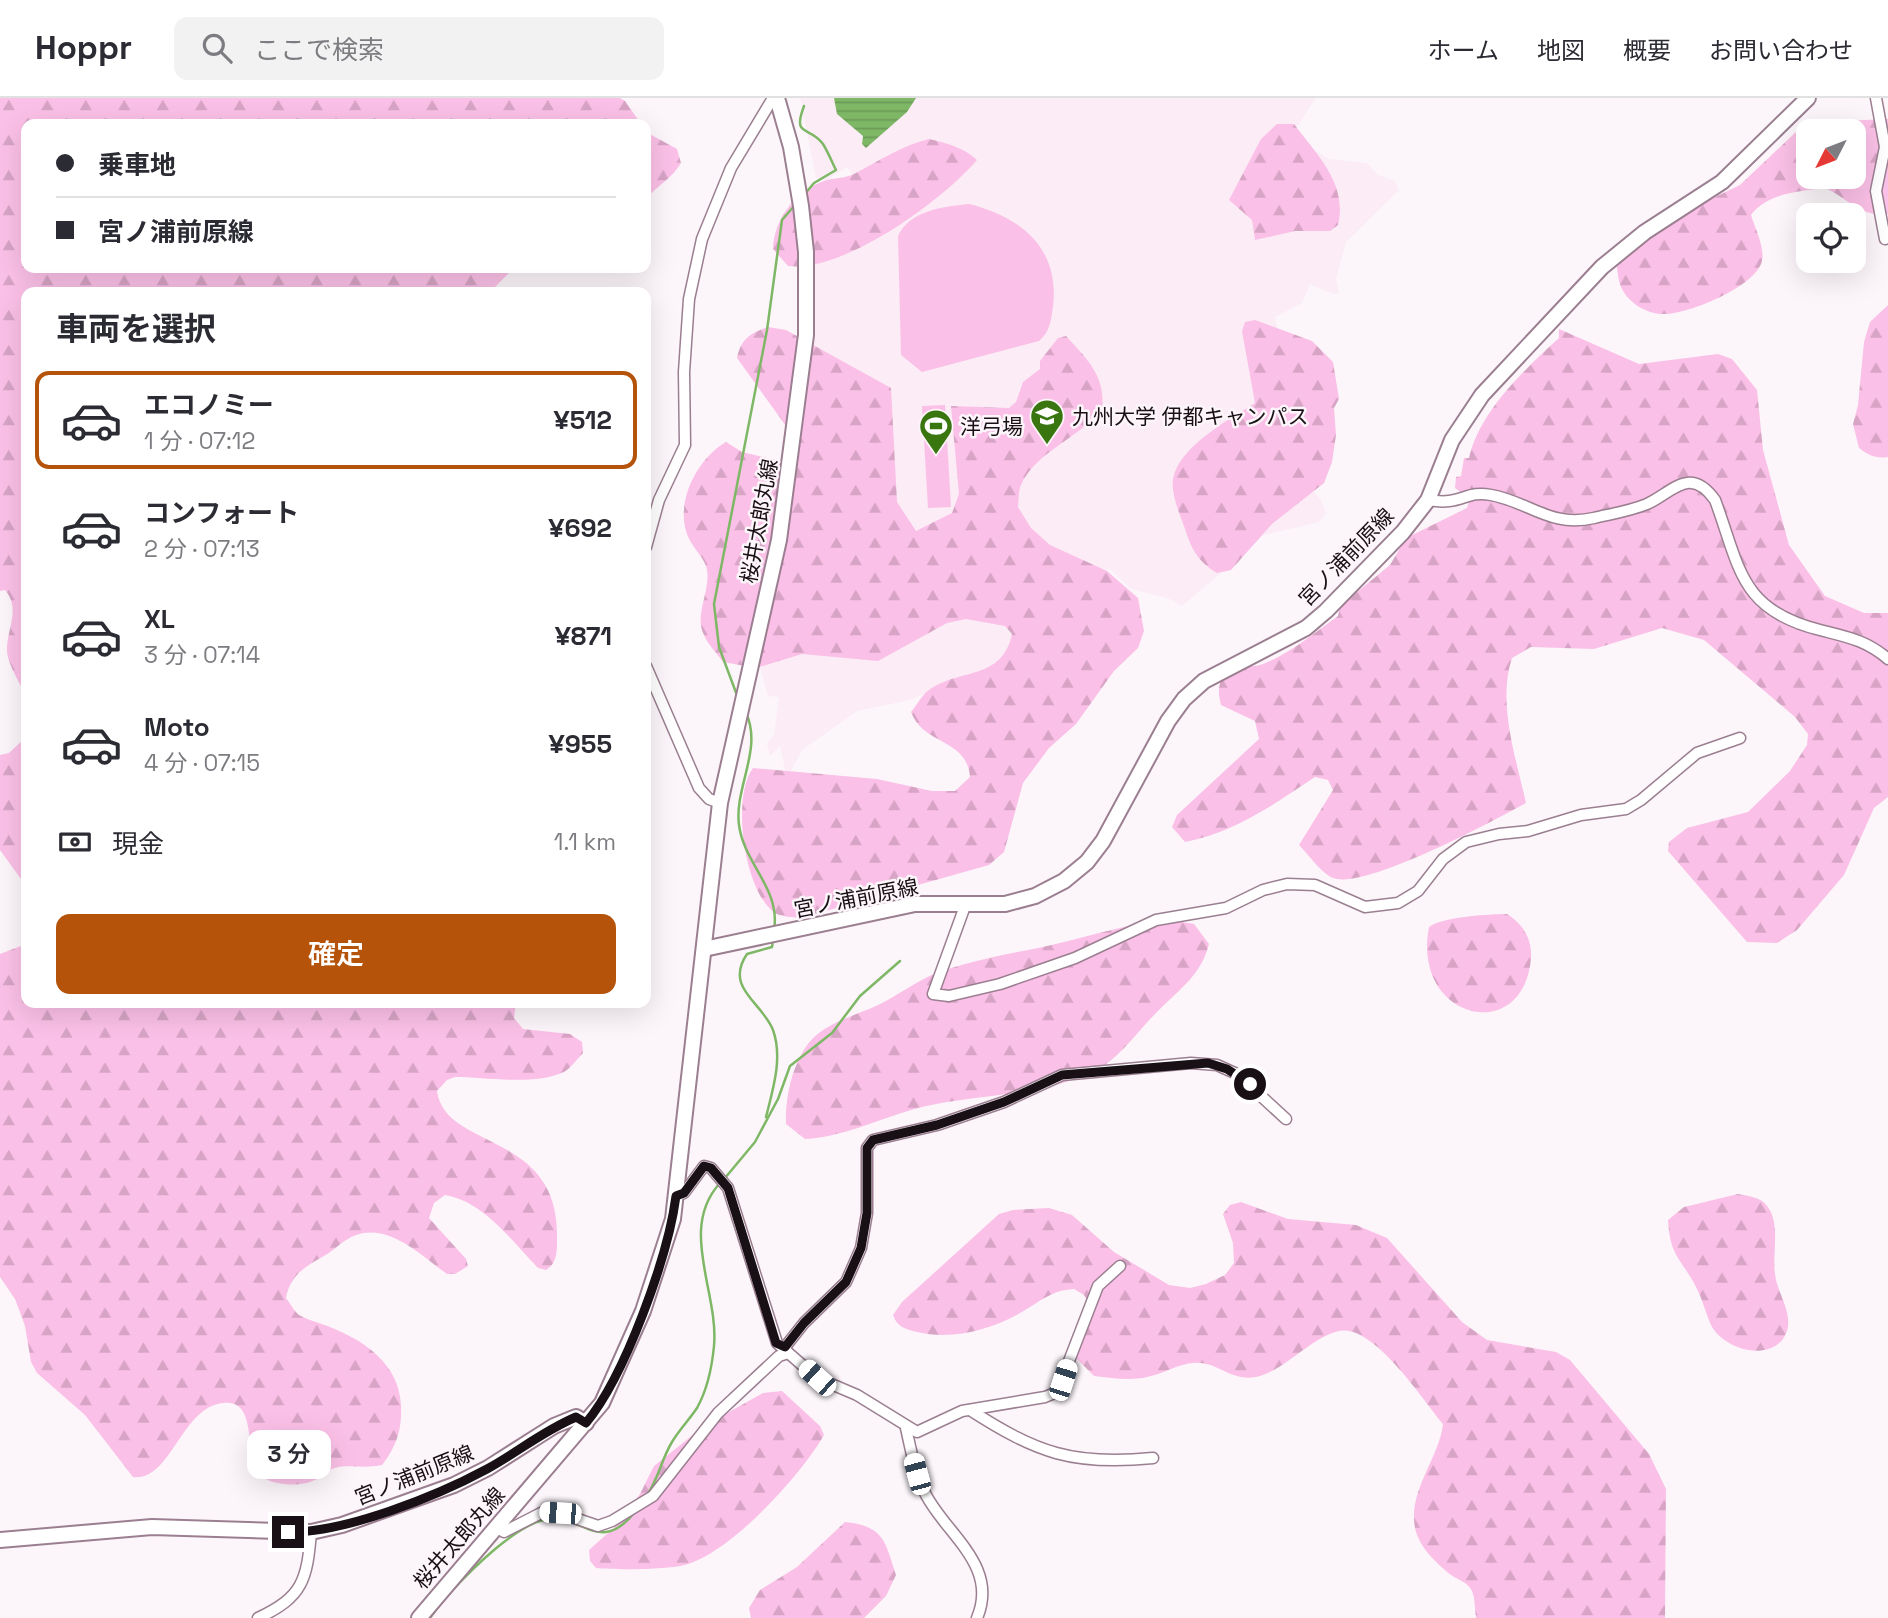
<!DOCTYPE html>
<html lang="ja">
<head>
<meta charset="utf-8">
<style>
	:root { --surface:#fff; --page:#f2f2f3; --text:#2b2b33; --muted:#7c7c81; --line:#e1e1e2; --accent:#b45309 }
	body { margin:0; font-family:"Space Grotesk","Noto Sans JP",sans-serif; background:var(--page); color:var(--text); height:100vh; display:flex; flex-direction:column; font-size:26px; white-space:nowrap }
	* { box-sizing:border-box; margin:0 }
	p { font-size:23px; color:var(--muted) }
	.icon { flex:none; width:38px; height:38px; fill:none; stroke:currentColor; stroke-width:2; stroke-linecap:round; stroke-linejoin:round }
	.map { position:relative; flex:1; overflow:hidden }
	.sheet { position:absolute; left:21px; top:189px; width:630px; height:721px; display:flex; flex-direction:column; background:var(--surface); border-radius:14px; box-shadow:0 7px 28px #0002 }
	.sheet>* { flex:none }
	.top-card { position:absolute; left:21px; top:21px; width:630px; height:154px; border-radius:14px; box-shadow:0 7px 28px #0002; display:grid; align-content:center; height:154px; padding:0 35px; background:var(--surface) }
	.needle { width:46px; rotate:228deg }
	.fabs { position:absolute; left:1796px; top:21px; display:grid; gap:14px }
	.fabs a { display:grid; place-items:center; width:70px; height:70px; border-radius:14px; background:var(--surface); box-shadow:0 7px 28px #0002; font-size:35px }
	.end { position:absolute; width:32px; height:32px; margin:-16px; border:9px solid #191016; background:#fff; box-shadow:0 0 0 4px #fff }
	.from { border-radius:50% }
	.bubble { position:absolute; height:49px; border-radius:14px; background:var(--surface); box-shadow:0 7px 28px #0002; font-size:23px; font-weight:600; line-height:49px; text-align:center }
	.car { position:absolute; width:21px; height:42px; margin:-21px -10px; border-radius:9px; box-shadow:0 0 5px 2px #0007; background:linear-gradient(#fff 24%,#345 0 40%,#fff 0 76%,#345 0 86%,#fff 0) }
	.top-card b { display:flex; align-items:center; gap:24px; height:66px; font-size:26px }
	.top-card b+b { border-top:2px solid var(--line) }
	.top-card i { width:18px; height:18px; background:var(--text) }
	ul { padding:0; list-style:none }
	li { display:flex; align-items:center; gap:21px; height:98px; margin:0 14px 10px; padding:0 21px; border:4px solid transparent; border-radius:14px }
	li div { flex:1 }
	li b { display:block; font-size:26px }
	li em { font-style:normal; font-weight:600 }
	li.current { border-color:var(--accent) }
	li>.icon { width:63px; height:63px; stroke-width:1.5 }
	h2 { padding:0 35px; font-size:32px; line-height:84px }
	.pay { display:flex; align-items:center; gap:18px; height:77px; padding:0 35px; font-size:26px }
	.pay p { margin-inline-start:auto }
	.button { display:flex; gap:14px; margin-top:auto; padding:14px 35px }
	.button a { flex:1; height:80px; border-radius:14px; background:var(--accent); color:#fff; font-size:28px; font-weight:600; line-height:80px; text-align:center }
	header { display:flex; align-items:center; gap:42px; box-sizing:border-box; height:98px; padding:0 35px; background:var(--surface); border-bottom:2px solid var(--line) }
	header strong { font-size:33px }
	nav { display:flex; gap:38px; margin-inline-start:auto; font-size:24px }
	.search { width:490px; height:63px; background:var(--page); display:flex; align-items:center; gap:18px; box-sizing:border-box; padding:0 24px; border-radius:14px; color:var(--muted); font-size:26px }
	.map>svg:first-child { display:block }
	.built { fill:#fbecf6 }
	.forest { fill:url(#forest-firs); fill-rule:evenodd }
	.garden { fill:#fbc0e7 }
	.water { fill:url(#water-rules) }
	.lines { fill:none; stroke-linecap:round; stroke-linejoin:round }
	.stream { stroke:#7eb765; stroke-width:2.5 }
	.street-casing { stroke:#9b7f91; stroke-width:13 }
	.secondary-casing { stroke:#9b7f91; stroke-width:18 }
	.street { stroke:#fff; stroke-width:10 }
	.secondary { stroke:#fff; stroke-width:14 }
	.route { stroke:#191016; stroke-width:9 }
	.labels { text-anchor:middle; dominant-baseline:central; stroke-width:5; stroke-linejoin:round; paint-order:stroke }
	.poi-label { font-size:21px; fill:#191016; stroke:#fcf6fa; text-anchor:start }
	.street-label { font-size:21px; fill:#191016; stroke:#fcf6fa }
</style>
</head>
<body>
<header>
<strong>Hoppr</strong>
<div class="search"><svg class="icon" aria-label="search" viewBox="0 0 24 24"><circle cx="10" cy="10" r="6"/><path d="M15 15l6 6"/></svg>ここで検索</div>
<nav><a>ホーム</a><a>地図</a><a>概要</a><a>お問い合わせ</a></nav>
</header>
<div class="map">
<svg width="1888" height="1520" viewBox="0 0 1888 1520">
	<defs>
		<pattern id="forest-firs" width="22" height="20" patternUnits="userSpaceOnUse" patternTransform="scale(1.75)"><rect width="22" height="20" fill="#fbc0e7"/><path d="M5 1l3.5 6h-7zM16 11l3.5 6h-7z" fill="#d7a4c5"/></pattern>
		<pattern id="water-rules" width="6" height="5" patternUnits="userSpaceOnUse" patternTransform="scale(1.75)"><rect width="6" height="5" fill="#7eb765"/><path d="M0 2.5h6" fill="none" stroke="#6c9c57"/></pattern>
	</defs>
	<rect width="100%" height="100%" fill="#fcf6fa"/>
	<path class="built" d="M800 0H1316L1287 44 1302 57 1313 51 1329 61 1367 65 1378 77 1395 83 1399 92 1346 144 1336 181 1339 195 1333 196 1310 186 1302 205 1275 219 1310 389 1321 402 1326 415 1319 424 1252 440 1219 469 1221 475 1182 508 1170 501 1131 491 1111 472 1066 467 1065 538 944 594H928L910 602 857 613 802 652 787 680 780 648 770 658 767 646 774 637 779 599 768 598 758 561 780 474 808 294 815 205V148L856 81 847 69 825 83 816 79Z"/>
	<g class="forest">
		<path d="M0 0H620L625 3 641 26H26V170H514L490 194H26V598C20 585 7 565 7 552 7 530 21 511 5 492L0 493Z"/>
		<path d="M1888 21V116C1861 120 1848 100 1825 90 1800 93 1767 95 1751 117 1755 130 1765 150 1762 163 1756 189 1685 218 1661 216 1646 215 1629 205 1622 191 1618 184 1618 173 1616 165L1686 113 1740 87 1799 31 1819 24ZM1808 33H1853V79H1808Z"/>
		<path d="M1277 26H1294C1317 57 1348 86 1338 127L1330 133H1295L1255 142 1252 122 1229 102 1261 41Z"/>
		<path d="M646 34 677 51 681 65C673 79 658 88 646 100Z"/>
		<path d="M929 41C946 45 963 49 977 62 942 103 843 175 788 168L773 151C774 121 796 91 827 82 836 80 846 80 854 76 879 63 901 48 929 41Z"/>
		<path d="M1888 207V359C1876 361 1868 357 1859 350L1853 326 1858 307 1864 244 1870 224Z"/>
		<path d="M1255 222 1312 243 1333 264 1339 301 1334 310 1336 337 1332 364 1324 385 1272 426 1231 472 1217 475C1197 463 1191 450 1184 428 1179 415 1171 395 1173 381 1179 348 1230 321 1255 305L1242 233 1245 224Z"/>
		<path d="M768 229 786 232 891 290 897 404 916 433 952 415 959 396 951 308 1009 310 1016 304 1023 284 1040 271V263L1058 240 1066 238C1086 260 1106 278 1102 310 1081 340 1036 353 1021 387 1018 393 1019 403 1018 409L1031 430 1050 447 1107 473 1138 500 1144 533 1138 550 1114 573 1076 626 1049 650 1023 685 1004 754 989 767 801 820C793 819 781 819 775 815 744 794 731 699 753 670L877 681 932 693H955L970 679C967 640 924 648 911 614 917 607 922 597 929 592 959 570 1002 583 1012 536L1005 528 966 521 947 525 878 563 802 556 756 570 723 564C717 555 708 547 704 537 693 516 713 490 706 468 702 457 691 448 687 436 675 403 698 360 726 344L742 354 784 364 796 357 799 346 737 260C741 241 750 235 768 229Z"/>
		<path d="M1559 231 1639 266 1718 256 1732 261 1757 292 1763 352 1789 447 1825 498 1864 515H1888V699L1874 710 1844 777 1797 832 1777 845 1747 844 1668 753 1669 744 1687 730 1748 714 1790 673 1807 647 1808 636 1795 619 1704 542 1662 530 1594 551 1531 549 1512 560C1497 605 1516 660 1526 705 1493 723 1365 792 1333 780 1321 775 1308 756 1299 747L1333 692 1328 682 1315 679C1273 707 1235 734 1185 744L1172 729 1177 717 1259 641 1255 623 1221 607C1218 595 1217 585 1226 576 1233 567 1252 570 1263 566 1291 555 1314 535 1338 518L1340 508 1390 467 1406 440 1467 410 1470 401 1455 390 1456 379 1461 378 1464 360H1469C1480 313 1524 272 1559 240Z"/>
		<path d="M26 639V788L0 752V657L9 655Z"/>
		<path d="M1507 816C1523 826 1532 841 1531 860 1524 948 1411 923 1429 829 1442 819 1489 816 1507 816Z"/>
		<path d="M1163 821 1194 826 1209 846C1201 877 1181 890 1159 912 1138 932 1120 961 1093 974 1040 998 978 996 922 1009 882 1019 845 1039 805 1041L786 1026C785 1001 791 972 805 950 821 925 853 919 878 907 897 898 915 884 934 876 968 863 1003 857 1038 850 1080 841 1120 828 1163 821Z"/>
		<path d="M26 846V905H516L514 920 523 931 570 936 582 944 583 955C577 961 571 970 564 974 534 988 486 979 455 979L447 982 437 993C445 1053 559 1032 557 1139 557 1151 558 1165 546 1172L538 1170C512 1143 483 1103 445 1097L434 1105 429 1120 466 1161 468 1168 455 1176H447C422 1158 389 1125 356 1137 344 1141 335 1152 324 1158 306 1168 290 1177 286 1200 290 1205 294 1213 299 1217 308 1222 320 1225 330 1229 365 1243 399 1266 401 1307 402 1332 397 1347 382 1367 365 1371 349 1366 335 1370 328 1371 324 1378 317 1381 304 1388 284 1388 270 1383 237 1370 264 1301 223 1305 181 1309 171 1384 133 1379L85 1317 37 1275 31 1264 25 1228 15 1201 0 1179V856Z"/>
		<path d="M1738 1096C1748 1098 1761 1099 1767 1108 1781 1125 1772 1155 1775 1176 1777 1194 1790 1210 1788 1228 1788 1233 1783 1243 1778 1246 1759 1261 1724 1249 1712 1229 1706 1217 1703 1202 1696 1189 1681 1160 1670 1159 1668 1122L1684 1109Z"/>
		<path d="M1241 1104 1288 1121 1356 1127 1387 1140 1462 1224 1487 1242 1556 1254 1570 1262 1649 1356 1666 1391 1665 1520H1476C1475 1512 1475 1500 1472 1493 1468 1484 1458 1482 1451 1477 1436 1465 1419 1449 1415 1430 1408 1392 1439 1361 1443 1326 1423 1302 1373 1225 1339 1233 1312 1239 1287 1270 1260 1278 1231 1286 1218 1262 1193 1265 1178 1266 1163 1276 1147 1279 1130 1283 1112 1280 1094 1278L1076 1260 1077 1236 1089 1205 1084 1197 1074 1191C1055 1192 1046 1199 1030 1209 998 1230 955 1243 917 1234 905 1231 897 1229 893 1217L902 1204 999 1116 1013 1112 1049 1110 1072 1117 1114 1154 1169 1187 1190 1190 1206 1186 1225 1177 1234 1165 1233 1145 1223 1116 1230 1107Z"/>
		<path d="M782 1293 820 1328 824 1337C801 1377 733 1452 688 1466 670 1472 616 1472 596 1470L590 1463 589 1452 616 1428 640 1396 654 1368 704 1328 763 1295Z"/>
		<path d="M845 1424C884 1428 885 1443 896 1477L886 1498 864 1520H751L749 1510 760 1492 797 1469Z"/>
	</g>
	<g class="garden">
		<path d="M969 106C1021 119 1060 150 1053 209 1051 222 1050 234 1039 243L922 274 901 257 898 138C910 112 943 109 969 106Z"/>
		<path d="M945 307 951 409 928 410 922 308Z"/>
	</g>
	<path class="water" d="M834 0H916L907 14 866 50 862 46 863 38 837 16Z"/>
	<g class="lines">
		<g class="stream">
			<path d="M804 97 814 85 836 72C832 64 828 54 823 46 809 27 792 40 804 8"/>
			<path d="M738 600 719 549 714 506 767 232 782 122 795 107"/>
			<path d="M746 615C763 651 734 690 739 727 744 766 781 791 774 832"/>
			<path d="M766 1019C773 991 783 960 773 932 762 904 724 890 747 856L772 849 773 842"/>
			<path d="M725 1080 755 1044 778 1001 790 968 832 935 860 898 900 863"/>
			<path d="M647 1397C659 1380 661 1362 672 1344 679 1332 689 1322 697 1310 707 1292 712 1269 714 1248 719 1194 678 1131 720 1085"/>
			<path d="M447 1498C468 1475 519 1422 551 1421 584 1419 601 1456 635 1414"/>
			<path d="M430 1520 440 1506"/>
		</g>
		<g class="street-casing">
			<g id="street">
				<path d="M1876 0 1885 49 1876 93 1885 141 1888 140"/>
				<path d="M1428 402C1434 403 1442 404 1449 403 1466 401 1471 393 1491 397 1530 404 1550 430 1594 420 1611 416 1630 413 1647 406 1673 394 1690 367 1715 402 1740 469 1739 512 1820 532 1847 539 1866 542 1888 561"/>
				<path d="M646 449 659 402 685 347 684 274 689 201 702 141 731 70 773 0"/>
				<path d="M646 568 699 690 709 701 720 705"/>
				<path d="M965 808 933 896 949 898 1000 886 1075 860 1156 822 1226 810 1263 792 1287 786 1315 787 1365 809 1398 805 1418 793 1443 761 1466 744 1499 736 1528 733 1581 717 1626 711 1641 702 1697 655 1740 640"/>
				<path d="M676 1098 684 1095 704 1068 711 1070 728 1090 777 1245 817 1280 857 1297 917 1334 962 1313 1045 1299 1057 1294 1098 1188 1120 1168"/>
				<path d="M785 1249 804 1225 846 1184 861 1150 867 1115V1050L873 1042 937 1027 1004 1004 1062 977 1191 965 1217 967 1237 976 1286 1021"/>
				<path d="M970 1312C1037 1355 1073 1368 1153 1360"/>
				<path d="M906 1330C911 1352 915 1376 926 1397 947 1437 999 1468 977 1520"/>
				<path d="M496 1429 504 1434 543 1414 560 1415 598 1428 612 1423 653 1398 718 1315 779 1258 788 1255"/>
				<path d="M258 1520C303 1499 307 1482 311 1434"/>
			</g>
		</g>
		<g class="secondary-casing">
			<g id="secondary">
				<path d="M704 851 915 806H1005L1035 798 1064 783 1087 764 1103 743 1168 623 1184 601 1204 583 1306 530 1326 513 1403 434 1428 402 1452 342 1482 297 1602 169 1645 134 1722 84 1808 0"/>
				<path d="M0 1442 152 1429 311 1434 342 1427 454 1387 488 1370 554 1328 576 1319 586 1325"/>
				<path d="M419 1520 602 1305 643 1213 673 1121 720 705 779 442 806 237V154L801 108 791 49 777 0"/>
			</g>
		</g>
		<use href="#street" class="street"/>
		<use href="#secondary" class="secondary"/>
	</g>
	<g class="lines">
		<path class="route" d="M288 1434C345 1435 437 1398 487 1371 518 1354 543 1333 576 1319L586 1325C625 1278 668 1159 676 1098L684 1095 704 1068 711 1070 728 1090 776 1245 785 1249 804 1225 846 1184 861 1150 867 1115V1050L873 1042 937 1027 1004 1004 1062 977 1208 965 1227 971 1250 986"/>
	</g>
	<defs>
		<g id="university-pin" transform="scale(1.75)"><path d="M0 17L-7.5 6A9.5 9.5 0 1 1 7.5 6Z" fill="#397610" stroke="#fcf6fa"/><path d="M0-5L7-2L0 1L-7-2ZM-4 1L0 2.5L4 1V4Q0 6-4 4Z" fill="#fff"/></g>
		<g id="stadium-pin" transform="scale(1.75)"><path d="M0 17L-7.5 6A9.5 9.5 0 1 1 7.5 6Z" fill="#397610" stroke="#fcf6fa"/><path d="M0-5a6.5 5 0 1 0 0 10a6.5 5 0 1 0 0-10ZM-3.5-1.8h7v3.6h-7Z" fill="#fff"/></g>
	</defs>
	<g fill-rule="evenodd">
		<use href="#university-pin" x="1047" y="318"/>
		<use href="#stadium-pin" x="936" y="328"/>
	</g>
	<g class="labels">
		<g class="poi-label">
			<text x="1072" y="318">九州大学 伊都キャンパス</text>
			<text x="960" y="328">洋弓場</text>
		</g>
		<g class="street-label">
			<text transform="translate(759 423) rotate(-80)">桜井太郎丸線</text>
			<text transform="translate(1346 459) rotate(-46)">宮ノ浦前原線</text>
			<text transform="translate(856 800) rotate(-11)">宮ノ浦前原線</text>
			<text transform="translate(414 1377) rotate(-22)">宮ノ浦前原線</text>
			<text transform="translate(459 1440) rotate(-49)">桜井太郎丸線</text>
		</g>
	</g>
</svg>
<div class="fabs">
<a><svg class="needle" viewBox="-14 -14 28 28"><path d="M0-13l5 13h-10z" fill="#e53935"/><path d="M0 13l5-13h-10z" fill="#7c7c81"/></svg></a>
<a><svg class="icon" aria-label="locate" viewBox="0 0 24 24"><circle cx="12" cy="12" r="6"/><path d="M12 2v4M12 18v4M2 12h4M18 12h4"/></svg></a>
</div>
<i class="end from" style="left:1250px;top:986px"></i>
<i class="end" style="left:288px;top:1434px"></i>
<div class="bubble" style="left:247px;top:1332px;width:84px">3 分</div>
<i class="car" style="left:817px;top:1280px;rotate:312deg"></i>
<i class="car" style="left:1063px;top:1282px;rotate:18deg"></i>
<i class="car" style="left:917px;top:1376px;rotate:345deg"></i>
<i class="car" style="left:560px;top:1415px;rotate:274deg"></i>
<div class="top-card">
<b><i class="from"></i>乗車地</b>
<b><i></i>宮ノ浦前原線</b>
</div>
<section class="sheet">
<h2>車両を選択</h2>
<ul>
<li class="current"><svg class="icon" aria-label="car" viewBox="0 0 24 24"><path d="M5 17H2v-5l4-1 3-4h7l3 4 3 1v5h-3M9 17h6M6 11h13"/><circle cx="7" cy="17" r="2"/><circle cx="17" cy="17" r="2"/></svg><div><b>エコノミー</b><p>1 分 · 07:12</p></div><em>¥512</em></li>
<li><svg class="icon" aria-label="car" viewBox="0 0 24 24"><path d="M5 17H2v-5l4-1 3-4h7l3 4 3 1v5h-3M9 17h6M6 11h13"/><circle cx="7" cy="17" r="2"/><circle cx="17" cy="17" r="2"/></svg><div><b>コンフォート</b><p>2 分 · 07:13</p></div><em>¥692</em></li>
<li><svg class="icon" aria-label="car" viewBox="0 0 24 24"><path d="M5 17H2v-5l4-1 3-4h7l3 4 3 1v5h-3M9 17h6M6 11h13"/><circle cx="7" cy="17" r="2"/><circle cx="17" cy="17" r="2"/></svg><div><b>XL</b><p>3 分 · 07:14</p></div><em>¥871</em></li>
<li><svg class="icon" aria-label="car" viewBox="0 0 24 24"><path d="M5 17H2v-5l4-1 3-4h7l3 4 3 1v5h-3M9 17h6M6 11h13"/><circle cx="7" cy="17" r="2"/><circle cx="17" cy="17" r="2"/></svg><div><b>Moto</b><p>4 分 · 07:15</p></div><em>¥955</em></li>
</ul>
<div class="pay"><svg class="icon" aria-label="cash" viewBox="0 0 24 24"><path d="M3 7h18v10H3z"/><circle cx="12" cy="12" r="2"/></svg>現金<p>1.1 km</p></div>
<div class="button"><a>確定</a></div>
</section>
</div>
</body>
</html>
